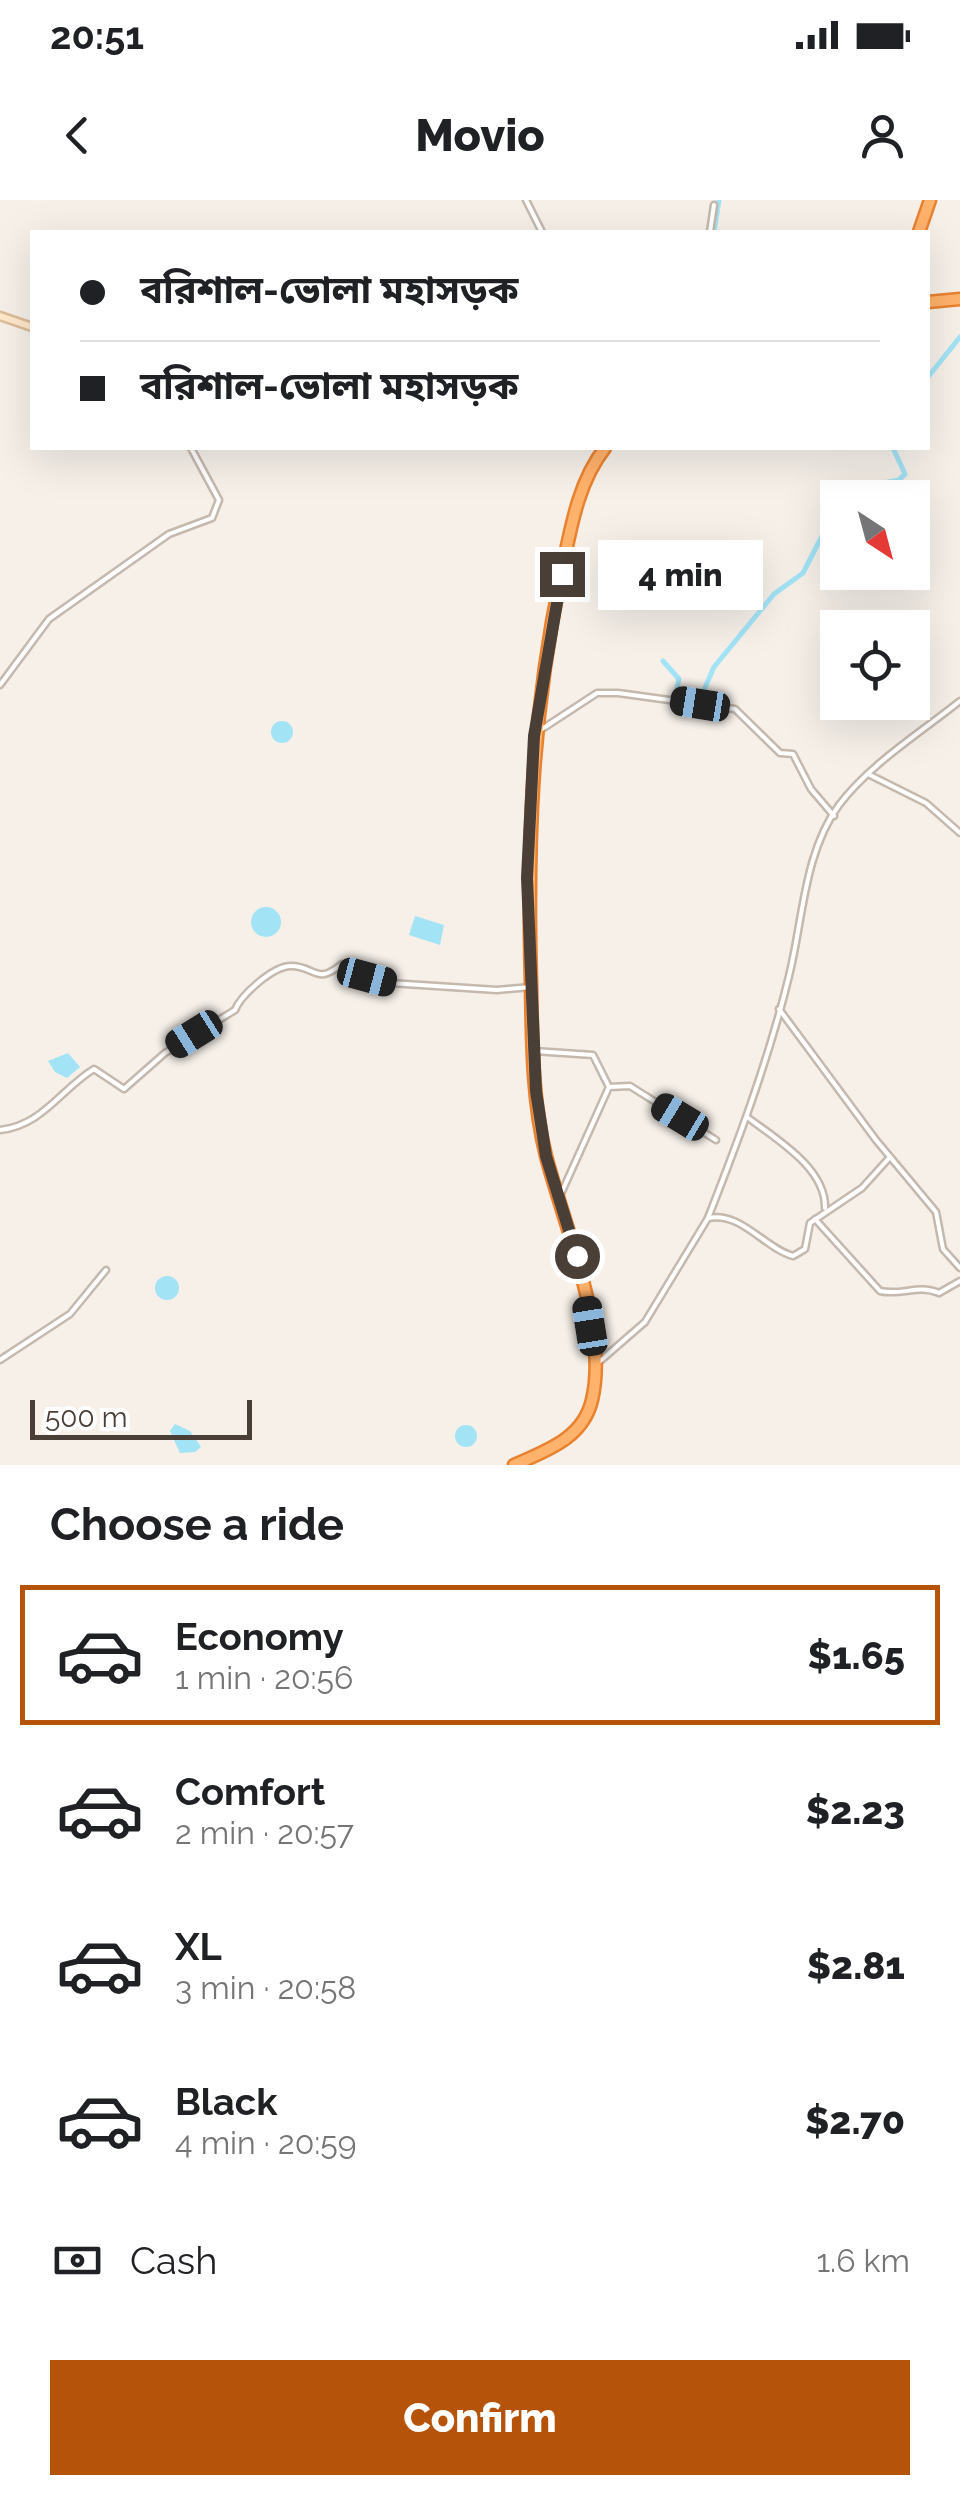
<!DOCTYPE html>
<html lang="en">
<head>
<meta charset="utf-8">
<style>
	:root { --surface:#fff; --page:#f6f6f6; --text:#202124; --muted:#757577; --line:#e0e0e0; --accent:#b45309 }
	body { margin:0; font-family:Raleway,"Noto Sans Bengali",sans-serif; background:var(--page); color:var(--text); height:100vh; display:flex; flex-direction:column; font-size:38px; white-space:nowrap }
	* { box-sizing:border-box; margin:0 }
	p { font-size:32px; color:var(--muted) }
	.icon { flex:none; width:55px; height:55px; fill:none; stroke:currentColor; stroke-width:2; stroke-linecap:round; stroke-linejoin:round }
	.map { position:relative; height:1265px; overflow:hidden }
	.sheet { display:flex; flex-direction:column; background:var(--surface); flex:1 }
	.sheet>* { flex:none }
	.guide { position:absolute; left:30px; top:30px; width:900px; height:220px; border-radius:0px; box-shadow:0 10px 40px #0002; display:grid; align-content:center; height:220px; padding:0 50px; background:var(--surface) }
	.needle { width:65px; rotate:144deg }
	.buttons { position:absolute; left:820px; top:280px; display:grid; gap:20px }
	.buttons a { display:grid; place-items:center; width:110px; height:110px; border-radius:0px; background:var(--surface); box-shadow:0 10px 40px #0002; font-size:50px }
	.scale { position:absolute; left:30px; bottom:25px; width:222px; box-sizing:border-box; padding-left:10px; border:5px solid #4a3f37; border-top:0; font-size:28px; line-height:35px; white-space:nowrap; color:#4a3f37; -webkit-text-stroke:8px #fff; paint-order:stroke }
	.end { position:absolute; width:45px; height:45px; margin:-22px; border:12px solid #4a3f37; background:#fff; box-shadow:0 0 0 5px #fff }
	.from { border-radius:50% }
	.bubble { position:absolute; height:70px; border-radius:0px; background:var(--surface); box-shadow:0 10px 40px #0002; font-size:32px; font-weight:800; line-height:70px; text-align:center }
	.car { position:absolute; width:30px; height:60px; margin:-30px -15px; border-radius:12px; box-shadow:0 0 8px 2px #0007; background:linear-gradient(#222 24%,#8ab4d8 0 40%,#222 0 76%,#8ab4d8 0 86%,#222 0) }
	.guide b { display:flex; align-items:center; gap:35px; height:95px; font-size:38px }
	.guide b+b { border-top:2px solid var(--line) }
	.guide i { width:25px; height:25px; background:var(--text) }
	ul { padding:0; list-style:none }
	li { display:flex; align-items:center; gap:30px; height:140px; margin:0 20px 15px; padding:0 30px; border:5px solid transparent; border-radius:0px }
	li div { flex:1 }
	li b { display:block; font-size:38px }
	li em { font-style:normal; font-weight:800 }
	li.current { border-color:var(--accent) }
	li>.icon { width:90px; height:90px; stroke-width:1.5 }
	h2 { padding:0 50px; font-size:45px; line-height:120px }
	.pay { display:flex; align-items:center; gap:25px; height:110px; padding:0 50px; font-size:38px }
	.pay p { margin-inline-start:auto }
	.button { display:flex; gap:20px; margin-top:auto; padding:20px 50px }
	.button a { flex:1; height:115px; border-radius:0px; background:var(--accent); color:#fff; font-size:40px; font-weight:800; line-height:115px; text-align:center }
	.status { display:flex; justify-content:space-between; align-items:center; height:70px; padding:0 50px; background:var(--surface); direction:ltr }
	.status svg { height:28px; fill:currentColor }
	header { display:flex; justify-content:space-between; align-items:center; height:130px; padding:0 50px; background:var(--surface); font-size:45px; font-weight:800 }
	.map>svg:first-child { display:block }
	.water { fill:#a2e3f6 }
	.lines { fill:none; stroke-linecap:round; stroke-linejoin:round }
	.canal { stroke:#a2e3f6; stroke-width:5 }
	.street-casing { stroke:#c5b9ae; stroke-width:9 }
	.secondary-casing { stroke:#dcbd98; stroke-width:11 }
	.highway-casing { stroke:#e98230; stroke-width:15 }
	.street { stroke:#fff; stroke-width:4 }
	.secondary { stroke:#ffe8ca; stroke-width:6 }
	.highway { stroke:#ffb26b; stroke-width:10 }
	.route { stroke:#4a3f37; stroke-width:12 }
</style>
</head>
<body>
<div class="status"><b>20:51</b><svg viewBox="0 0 49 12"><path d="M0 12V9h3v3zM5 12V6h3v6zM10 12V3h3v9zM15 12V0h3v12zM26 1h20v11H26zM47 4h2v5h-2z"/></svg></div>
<header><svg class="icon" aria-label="back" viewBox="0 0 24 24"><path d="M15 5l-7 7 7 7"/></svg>Movio<svg class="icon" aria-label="person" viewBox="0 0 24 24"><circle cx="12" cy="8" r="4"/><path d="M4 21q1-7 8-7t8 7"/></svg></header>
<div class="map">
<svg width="960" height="1265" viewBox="0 0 960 1265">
	<rect width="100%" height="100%" fill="#f6f0e9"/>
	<g class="water">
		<circle cx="282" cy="532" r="11"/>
		<circle cx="266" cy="722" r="15"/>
		<path d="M415 716 444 725 440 745 409 735Z"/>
		<path d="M68 853 80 867 67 878 55 872 48 861Z"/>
		<circle cx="167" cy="1088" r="12"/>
		<path d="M175 1224 190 1231 201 1247 195 1252 180 1253 170 1231Z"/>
		<circle cx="466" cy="1236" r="11"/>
	</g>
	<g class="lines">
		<g class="canal">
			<path d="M714 32 719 0"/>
			<path d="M928 177 960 137"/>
			<path d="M859 298 878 284 899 280 905 274 893 248"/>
			<path d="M663 461 679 479 676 493 700 499 714 467 774 394 803 373 822 336 838 320"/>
		</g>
		<g class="street-casing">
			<g id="street">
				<path d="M526 0 542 32"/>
				<path d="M710 32 714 5"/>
				<path d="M0 485 49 419 169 334 212 318 219 300 191 248"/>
				<path d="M542 529 597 493H618L735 509 780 553 793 554 811 589 834 616"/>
				<path d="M870 575 926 603 960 633"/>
				<path d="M779 809 876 940 936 1012 943 1049 960 1068"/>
				<path d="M534 851 593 855 609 887"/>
				<path d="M747 917C776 939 826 968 825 1008"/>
				<path d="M0 930C42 926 61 889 94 869L124 889 165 853 235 810C241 795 273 766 291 766 316 766 315 786 342 764L390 783 497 790 531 787"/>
				<path d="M560 996 609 887 630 886 716 940"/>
				<path d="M708 1018C739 939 768 861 788 780 803 723 803 654 839 605 870 564 920 533 960 501"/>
				<path d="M815 1019 880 1091C902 1096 918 1084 939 1093L960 1081"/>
				<path d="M0 1160 70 1114 106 1070"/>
				<path d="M599 1162 645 1122 708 1018C741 1011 764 1048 793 1056L805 1049 810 1023 862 988 890 957"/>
			</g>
		</g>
		<g class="secondary-casing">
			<path id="secondary" d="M0 116 32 127"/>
		</g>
		<g class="highway-casing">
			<g id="highway">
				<path d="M919 32 930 0"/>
				<path d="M928 102 960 99"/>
				<path d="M514 1265C545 1251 583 1239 592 1200 609 1128 564 1026 546 956 532 900 532 840 531 783 527 641 532 514 561 375 570 333 577 283 605 248"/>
			</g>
		</g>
		<use href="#street" class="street"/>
		<use href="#secondary" class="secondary"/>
		<use href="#highway" class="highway"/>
	</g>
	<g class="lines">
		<path class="route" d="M562 374 534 536 527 678 536 891 546 956 577 1056"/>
	</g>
</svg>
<div class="buttons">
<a><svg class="needle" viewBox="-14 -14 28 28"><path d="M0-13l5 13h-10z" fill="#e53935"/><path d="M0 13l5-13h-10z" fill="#757577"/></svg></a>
<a><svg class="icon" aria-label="locate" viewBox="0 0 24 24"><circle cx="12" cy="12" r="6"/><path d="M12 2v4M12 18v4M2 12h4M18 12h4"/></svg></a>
</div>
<div class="scale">500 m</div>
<i class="end from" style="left:577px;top:1056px"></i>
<i class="end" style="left:562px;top:374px"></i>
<div class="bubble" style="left:598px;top:340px;width:165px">4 min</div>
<i class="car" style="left:700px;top:504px;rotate:279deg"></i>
<i class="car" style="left:367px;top:777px;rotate:105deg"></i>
<i class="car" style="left:194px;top:834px;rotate:238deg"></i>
<i class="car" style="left:680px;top:917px;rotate:301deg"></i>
<i class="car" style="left:590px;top:1126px;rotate:351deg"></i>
<div class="guide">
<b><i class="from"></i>বরিশাল-ভোলা মহাসড়ক</b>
<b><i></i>বরিশাল-ভোলা মহাসড়ক</b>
</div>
</div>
<section class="sheet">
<h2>Choose a ride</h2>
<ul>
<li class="current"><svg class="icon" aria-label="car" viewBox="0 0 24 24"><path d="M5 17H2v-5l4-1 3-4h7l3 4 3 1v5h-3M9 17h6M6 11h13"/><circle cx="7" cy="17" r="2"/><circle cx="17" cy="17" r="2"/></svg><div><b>Economy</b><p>1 min · 20:56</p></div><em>$1.65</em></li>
<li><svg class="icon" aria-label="car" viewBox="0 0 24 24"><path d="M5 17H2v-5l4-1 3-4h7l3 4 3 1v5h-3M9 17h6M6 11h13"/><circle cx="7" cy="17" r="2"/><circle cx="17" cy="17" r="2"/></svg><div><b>Comfort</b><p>2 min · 20:57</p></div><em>$2.23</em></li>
<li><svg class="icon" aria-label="car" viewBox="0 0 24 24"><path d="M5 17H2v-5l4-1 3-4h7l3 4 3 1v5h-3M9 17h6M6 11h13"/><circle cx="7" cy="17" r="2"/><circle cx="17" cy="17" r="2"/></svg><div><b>XL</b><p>3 min · 20:58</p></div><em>$2.81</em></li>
<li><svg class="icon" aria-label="car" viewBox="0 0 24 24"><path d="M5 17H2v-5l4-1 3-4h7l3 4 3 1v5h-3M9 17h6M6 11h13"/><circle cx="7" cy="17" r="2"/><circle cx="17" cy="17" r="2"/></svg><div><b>Black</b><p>4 min · 20:59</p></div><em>$2.70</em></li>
</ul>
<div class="pay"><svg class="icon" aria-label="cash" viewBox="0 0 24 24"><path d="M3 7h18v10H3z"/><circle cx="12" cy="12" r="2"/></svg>Cash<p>1.6 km</p></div>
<div class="button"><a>Confirm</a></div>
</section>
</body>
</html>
